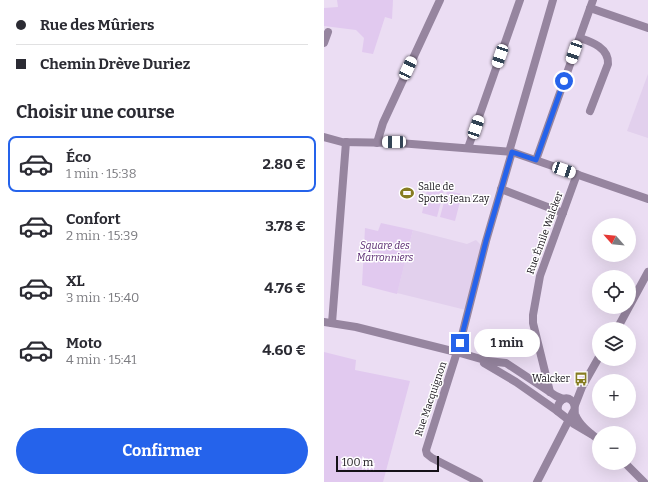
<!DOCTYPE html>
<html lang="fr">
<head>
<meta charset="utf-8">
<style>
	:root { --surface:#fff; --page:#f7f7f7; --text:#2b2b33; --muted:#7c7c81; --line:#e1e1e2; --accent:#2563eb }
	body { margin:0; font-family:Bitter,serif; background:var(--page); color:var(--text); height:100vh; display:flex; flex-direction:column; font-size:15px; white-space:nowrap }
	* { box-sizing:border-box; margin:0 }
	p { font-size:13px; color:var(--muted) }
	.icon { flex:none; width:22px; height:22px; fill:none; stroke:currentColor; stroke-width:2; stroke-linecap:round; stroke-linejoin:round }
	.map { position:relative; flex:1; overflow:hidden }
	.panel { display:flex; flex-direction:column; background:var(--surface); width:324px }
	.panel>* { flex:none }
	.top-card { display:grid; align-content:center; height:88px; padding:0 16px; background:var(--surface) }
	.needle { width:26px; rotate:297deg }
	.tools { position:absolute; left:268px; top:218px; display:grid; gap:8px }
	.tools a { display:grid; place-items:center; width:44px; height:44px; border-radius:50%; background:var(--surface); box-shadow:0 4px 16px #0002; font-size:20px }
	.scale { position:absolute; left:12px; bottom:10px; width:103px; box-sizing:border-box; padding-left:4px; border:2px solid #151118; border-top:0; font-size:11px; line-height:14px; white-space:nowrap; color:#151118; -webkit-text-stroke:3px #fff; paint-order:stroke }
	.end { position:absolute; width:18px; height:18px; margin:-9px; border:5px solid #2563eb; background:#fff; box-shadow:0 0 0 2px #fff }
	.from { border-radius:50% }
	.bubble { position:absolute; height:28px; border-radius:14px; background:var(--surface); box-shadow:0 4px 16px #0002; font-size:13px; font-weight:700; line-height:28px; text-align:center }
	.car { position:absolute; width:12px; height:24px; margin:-12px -6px; border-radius:5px; box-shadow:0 0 3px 1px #0007; background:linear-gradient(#fff 24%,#345 0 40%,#fff 0 76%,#345 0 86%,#fff 0) }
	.top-card b { display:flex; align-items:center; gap:14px; height:38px; font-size:15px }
	.top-card b+b { border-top:1px solid var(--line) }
	.top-card i { width:10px; height:10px; background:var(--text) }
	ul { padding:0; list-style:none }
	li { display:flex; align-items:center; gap:12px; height:56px; margin:0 8px 6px; padding:0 8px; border:2px solid transparent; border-radius:8px }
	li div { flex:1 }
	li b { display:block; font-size:15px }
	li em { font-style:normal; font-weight:700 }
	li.current { border-color:var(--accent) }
	li>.icon { width:36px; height:36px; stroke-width:1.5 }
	h2 { padding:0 16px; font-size:18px; line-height:48px }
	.cta { display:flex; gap:8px; margin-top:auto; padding:8px 16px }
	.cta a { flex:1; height:46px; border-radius:24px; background:var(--accent); color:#fff; font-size:16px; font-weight:700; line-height:46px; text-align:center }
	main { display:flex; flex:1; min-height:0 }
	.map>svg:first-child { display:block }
	.built { fill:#e2d0ed }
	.green { fill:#e1c9ef }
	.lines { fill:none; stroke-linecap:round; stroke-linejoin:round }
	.minor { stroke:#96859f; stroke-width:8 }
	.route { stroke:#2563eb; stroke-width:5 }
	.labels { text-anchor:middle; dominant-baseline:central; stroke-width:3; stroke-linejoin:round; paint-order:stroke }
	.poi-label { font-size:10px; fill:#151118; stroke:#fff; text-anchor:start }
	.street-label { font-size:10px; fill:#151118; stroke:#fff }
	.park-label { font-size:10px; font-style:italic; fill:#57276f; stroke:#fff }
</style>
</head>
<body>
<main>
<section class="panel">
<div class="top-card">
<b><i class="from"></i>Rue des Mûriers</b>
<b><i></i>Chemin Drève Duriez</b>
</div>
<h2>Choisir une course</h2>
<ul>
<li class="current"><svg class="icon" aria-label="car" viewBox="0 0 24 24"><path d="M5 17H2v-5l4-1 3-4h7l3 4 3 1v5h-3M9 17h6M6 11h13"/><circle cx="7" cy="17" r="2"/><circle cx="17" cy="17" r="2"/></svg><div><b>Éco</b><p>1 min · 15:38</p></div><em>2.80 €</em></li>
<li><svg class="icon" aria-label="car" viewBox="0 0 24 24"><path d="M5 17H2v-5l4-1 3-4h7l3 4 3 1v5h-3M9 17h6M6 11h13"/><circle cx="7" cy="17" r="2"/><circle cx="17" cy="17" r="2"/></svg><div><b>Confort</b><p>2 min · 15:39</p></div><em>3.78 €</em></li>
<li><svg class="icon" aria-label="car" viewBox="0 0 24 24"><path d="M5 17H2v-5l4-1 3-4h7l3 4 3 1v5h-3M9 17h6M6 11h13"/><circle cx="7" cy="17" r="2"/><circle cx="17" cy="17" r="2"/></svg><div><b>XL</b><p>3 min · 15:40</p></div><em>4.76 €</em></li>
<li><svg class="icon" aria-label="car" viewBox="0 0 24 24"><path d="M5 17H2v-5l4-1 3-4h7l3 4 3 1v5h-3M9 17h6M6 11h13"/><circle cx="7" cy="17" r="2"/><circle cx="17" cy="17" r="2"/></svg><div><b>Moto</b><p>4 min · 15:41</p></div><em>4.60 €</em></li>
</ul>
<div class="cta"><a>Confirmer</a></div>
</section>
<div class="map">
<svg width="324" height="482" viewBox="0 0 324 482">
	<rect width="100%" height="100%" fill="#ebddf3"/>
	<g class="built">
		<path d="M324 74V138L303 131Z"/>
		<path d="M89 230 143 244 152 240 158 246 142 310 73 293Z"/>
	</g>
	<g class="green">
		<path d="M13 0H69L68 19 61 17 49 54 38 52 40 38 32 30 0 26V8L14 7Z"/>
		<path d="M104 186 120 190 113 217 98 213Z"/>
		<path d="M123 191 138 194 131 221 116 217Z"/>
		<path d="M57 223 89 230 73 294 38 285 41 228 54 231Z"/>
		<path d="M0 352 32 360 31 370 86 381 59 482H0Z"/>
	</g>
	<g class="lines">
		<g class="minor">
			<path d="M266 8 324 28"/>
			<path d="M256 38C268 42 285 48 284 64L266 111"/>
			<path d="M0 43 4 32"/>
			<path d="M0 137 18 142 75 143 188 152 324 199"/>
			<path d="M53 143 59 123 116 0"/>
			<path d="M144 148 196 0"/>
			<path d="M185 152 229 0"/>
			<path d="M212 160 269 0"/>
			<path d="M177 189 239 213"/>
			<path d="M0 322 32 327 136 353 164 361 182 363 232 396 239 399"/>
			<path d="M8 323 22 142"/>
			<path d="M293 329 324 272"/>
			<path d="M136 343 162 241 188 152"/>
			<path d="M133 352 102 450 103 454 108 458 155 482"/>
			<path d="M160 363 192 382 232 410 250 424 267 434"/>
			<path d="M226 392 209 323V315L216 276 253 174"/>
			<path d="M251 405 258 387 275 357"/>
			<path d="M234 411C232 402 242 393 249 402 252 406 250 410 251 414 255 425 266 433 275 440"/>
			<path d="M301 463 320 482"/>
			<path d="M213 482 249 412"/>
		</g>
	</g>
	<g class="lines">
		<path class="route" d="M136 343 162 241 188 152 212 160 240 81"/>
	</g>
	<defs>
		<g id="stadium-bare" transform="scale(1.08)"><path d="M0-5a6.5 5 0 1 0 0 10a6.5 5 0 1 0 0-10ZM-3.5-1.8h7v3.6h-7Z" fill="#867c22" stroke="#fff" stroke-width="2.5" paint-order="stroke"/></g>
		<g id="bus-bare" transform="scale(1.08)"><path d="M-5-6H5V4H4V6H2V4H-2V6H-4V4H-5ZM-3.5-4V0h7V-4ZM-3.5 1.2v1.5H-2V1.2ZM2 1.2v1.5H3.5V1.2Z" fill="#867c22" stroke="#fff" stroke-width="2.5" paint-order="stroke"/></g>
	</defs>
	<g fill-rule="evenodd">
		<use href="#stadium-bare" x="83" y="193"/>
		<use href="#bus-bare" x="257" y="379"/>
	</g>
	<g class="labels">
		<g class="poi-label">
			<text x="94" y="187">Salle de<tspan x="94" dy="12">Sports Jean Zay</tspan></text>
			<text x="246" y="379" text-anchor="end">Walcker</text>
		</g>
		<g class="street-label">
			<text transform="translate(221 233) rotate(-70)">Rue Émile Walcker</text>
			<text transform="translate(107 399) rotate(-71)">Rue Macquignon</text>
		</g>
		<g class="park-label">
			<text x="61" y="246">Square des<tspan x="61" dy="12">Marronniers</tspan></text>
		</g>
	</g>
</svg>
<div class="tools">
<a><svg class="needle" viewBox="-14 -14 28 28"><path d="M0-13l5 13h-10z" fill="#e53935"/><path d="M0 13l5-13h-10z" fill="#7c7c81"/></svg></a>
<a><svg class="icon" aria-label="locate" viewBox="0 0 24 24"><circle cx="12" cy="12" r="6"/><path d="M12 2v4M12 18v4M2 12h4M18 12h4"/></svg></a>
<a><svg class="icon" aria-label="layers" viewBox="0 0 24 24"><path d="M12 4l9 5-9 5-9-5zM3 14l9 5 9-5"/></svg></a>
<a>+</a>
<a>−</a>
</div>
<div class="scale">100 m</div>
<i class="end from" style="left:240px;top:81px"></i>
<i class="end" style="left:136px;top:343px"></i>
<div class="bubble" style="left:150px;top:329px;width:66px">1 min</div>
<i class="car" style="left:250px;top:52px;rotate:199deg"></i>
<i class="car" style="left:176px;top:56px;rotate:199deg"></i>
<i class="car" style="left:84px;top:68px;rotate:25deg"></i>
<i class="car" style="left:152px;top:127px;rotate:19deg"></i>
<i class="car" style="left:70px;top:142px;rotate:269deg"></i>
<i class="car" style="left:240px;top:170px;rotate:109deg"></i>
</div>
</main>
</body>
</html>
